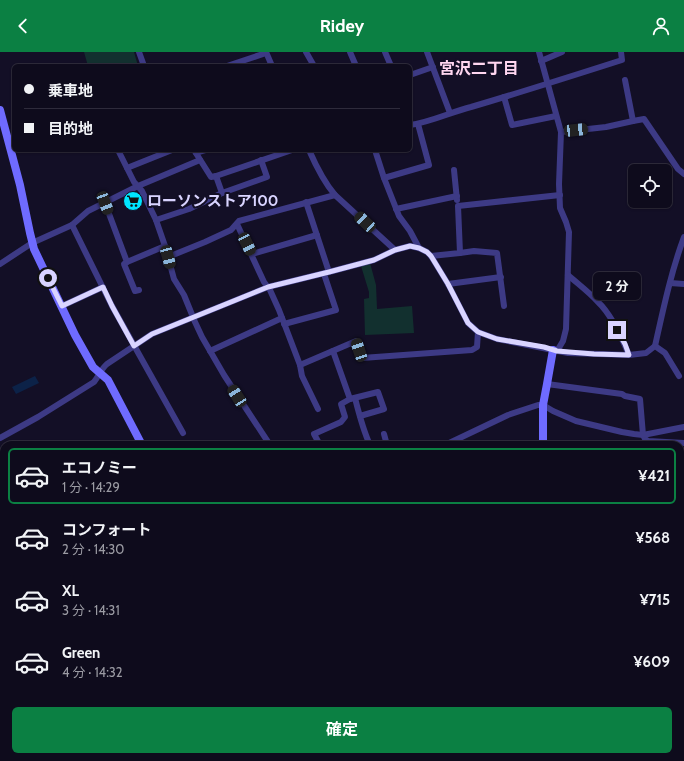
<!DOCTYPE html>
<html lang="ja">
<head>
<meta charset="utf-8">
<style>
	:root { --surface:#0e0b1c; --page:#171425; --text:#f1f3f6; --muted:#9b9ba3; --line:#2e2b3b; --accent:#0b8043 }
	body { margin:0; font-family:Cabin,"Noto Sans JP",sans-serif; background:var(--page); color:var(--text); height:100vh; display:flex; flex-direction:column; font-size:15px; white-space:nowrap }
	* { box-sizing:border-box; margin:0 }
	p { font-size:13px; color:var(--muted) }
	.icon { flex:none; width:22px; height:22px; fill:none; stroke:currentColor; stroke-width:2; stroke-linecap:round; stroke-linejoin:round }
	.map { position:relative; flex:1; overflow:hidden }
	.details { position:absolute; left:0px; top:389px; width:684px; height:320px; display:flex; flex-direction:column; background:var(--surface); border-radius:12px 12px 0 0; box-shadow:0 1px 3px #0004,0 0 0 1px var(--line) }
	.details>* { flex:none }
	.hud { position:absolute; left:12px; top:12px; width:400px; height:88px; border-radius:6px; box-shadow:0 1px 3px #0004,0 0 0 1px var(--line); display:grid; align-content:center; height:88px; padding:0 12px; background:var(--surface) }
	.controls { position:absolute; left:628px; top:112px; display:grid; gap:8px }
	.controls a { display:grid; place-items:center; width:44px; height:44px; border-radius:6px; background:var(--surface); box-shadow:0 1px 3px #0004,0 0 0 1px var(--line); font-size:20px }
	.end { position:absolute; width:18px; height:18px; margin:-9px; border:5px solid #d9d4ff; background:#111; box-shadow:0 0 0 2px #111 }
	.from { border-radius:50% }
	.bubble { position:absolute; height:28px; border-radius:6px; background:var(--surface); box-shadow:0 1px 3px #0004,0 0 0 1px var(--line); font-size:13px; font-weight:700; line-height:28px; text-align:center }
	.car { position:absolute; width:12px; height:24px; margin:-12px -6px; border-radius:5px; box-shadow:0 0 3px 1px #0007; background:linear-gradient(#222 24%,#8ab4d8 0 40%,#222 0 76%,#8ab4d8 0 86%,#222 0) }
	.hud b { display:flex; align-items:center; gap:14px; height:38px; font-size:15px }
	.hud b+b { border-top:1px solid var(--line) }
	.hud i { width:10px; height:10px; background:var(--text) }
	ul { padding:7px 0 0; list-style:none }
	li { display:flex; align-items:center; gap:12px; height:56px; margin:0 8px 6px; padding:0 4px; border:2px solid transparent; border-radius:6px }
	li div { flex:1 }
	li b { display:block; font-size:15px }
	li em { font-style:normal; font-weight:700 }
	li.on { border-color:var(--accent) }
	li>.icon { width:36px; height:36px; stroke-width:1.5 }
	.primary-button { display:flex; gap:8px; margin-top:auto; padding:8px 12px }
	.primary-button a { flex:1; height:46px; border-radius:6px; background:var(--accent); color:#fff; font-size:16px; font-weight:700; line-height:46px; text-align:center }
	header { display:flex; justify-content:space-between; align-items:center; height:52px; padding:0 12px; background:var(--accent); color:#fff; font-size:18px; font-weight:700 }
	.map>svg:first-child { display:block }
	.green { fill:#12302f }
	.water { fill:#0c2248 }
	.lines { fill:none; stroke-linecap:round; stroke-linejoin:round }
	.street { stroke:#3d3a85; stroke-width:6 }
	.secondary { stroke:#6f6bff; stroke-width:8 }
	.route { stroke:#d9d4ff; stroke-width:5 }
	.labels { text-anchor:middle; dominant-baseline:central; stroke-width:4; stroke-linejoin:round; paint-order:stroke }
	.poi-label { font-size:15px; font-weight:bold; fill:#d9d4ff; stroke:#130f26; text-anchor:start }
	.neighbourhood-label { font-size:16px; font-weight:bold; fill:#ffd6f0; stroke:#130f26 }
</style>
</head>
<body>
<header><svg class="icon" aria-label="back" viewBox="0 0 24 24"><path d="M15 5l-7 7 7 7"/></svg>Ridey<svg class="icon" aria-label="person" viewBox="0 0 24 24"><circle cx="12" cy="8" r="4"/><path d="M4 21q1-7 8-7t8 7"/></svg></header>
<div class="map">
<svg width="684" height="709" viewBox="0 0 684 709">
	<rect width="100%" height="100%" fill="#130f26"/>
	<g class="green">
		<path d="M84 0H134L138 14H88Z"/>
		<path d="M370 211 376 233 377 257 412 254 414 281 365 283 364 247 369 246V240L361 214Z"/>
		<path d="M680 605 684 607V670L680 668Z"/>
	</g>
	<path class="water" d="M35 324 39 331 16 342 12 335Z"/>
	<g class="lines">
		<g class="street">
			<path d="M139 0 144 14"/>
			<path d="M266 0 272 14"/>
			<path d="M306 0 314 14"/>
			<path d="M350 0 356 14"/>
			<path d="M385 0 391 14"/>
			<path d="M427 0 450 61"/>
			<path d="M539 0 561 80 559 132 560 156 566 170 569 180 566 277 563 289 557 299"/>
			<path d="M541 9 562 0"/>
			<path d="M227 14 266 1"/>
			<path d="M410 23 433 15"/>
			<path d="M625 28 633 69"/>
			<path d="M504 45 512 73 556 64"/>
			<path d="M410 73C431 70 451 60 471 55 522 40 572 24 622 8L621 0"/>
			<path d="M561 80 606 75 633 69 644 67 678 117 684 122"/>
			<path d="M118 98 134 130 142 139 156 168 165 194 174 227 184 243 195 270 202 285 224 323 270 393"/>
			<path d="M194 98 211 125 216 124 222 141"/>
			<path d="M309 98C316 114 323 129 335 143L395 198"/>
			<path d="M375 98 384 126 399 164 410 179 419 196"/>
			<path d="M196 101 206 98"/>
			<path d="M127 116 172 98"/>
			<path d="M454 118 457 148"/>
			<path d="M216 124 292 98"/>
			<path d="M384 126 429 113 418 72"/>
			<path d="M306 150 329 220"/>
			<path d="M105 151 127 210 165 194"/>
			<path d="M396 157 457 144"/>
			<path d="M156 168 189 157 222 141 267 125 261 108"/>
			<path d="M237 172 264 230 270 238 279 258 300 313 302 324 318 357"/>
			<path d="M72 173 112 254 183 381"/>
			<path d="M460 201 474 199 497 201 504 254"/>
			<path d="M252 202 317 183"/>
			<path d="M431 204 460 201 458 154 560 143"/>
			<path d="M168 205 205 190 231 178 239 169 335 143"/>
			<path d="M127 210 124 212 135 239 139 238"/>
			<path d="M0 212 32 191 72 173 88 159 138 134 200 108"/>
			<path d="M568 223C578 232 589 240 598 250 612 263 622 286 629 303"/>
			<path d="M670 231 684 232"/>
			<path d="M448 232 501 225"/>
			<path d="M62 254 103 235"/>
			<path d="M284 272 336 258 324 222"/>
			<path d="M655 294C663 258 671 220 684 185"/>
			<path d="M210 299 282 266"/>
			<path d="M333 299 350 347"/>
			<path d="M300 313 356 289 362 306 472 298 477 295 478 280"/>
			<path d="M547 332 622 342 625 344 640 347 643 383 645 387 648 389 684 391"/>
			<path d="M355 346C359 362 363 378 370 393"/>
			<path d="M384 382 387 393"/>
			<path d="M0 386 38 365 94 330C99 324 101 317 107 312L152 282 268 235 329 220 374 208 395 198 410 194 419 196 427 200 431 204 448 232 468 271 478 280 497 287 568 301 629 303 646 301 655 294 665 301 679 324"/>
			<path d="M320 393 314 382 341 370 345 365 341 352 350 347 378 340 384 357 360 364"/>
			<path d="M445 393 508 363 538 353H543L553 359 576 369 622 380 634 382 643 383 684 375"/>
			<path d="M0 425 4 431"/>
			<path d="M0 501 4 499"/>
			<path d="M680 514 684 510"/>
			<path d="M0 691 4 680"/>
			<path d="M150 705 151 709"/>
			<path d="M384 705 385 709"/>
			<path d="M446 705 449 709"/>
			<path d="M24 709 26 705"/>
			<path d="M238 709 242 705"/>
			<path d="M246 709 258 705"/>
			<path d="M362 709 374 705"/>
		</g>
		<g class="secondary">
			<path d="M0 58 20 133 30 181 34 197 75 283 93 315 108 328 142 393"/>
			<path d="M543 393V353L547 332 553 298"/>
			<path d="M298 705 300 709"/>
			<path d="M648 705 649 709"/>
		</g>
	</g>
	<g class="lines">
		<path class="route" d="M48 226 62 254 103 235 112 254 134 294 152 282 268 235 329 220 374 208 395 198 410 194 419 196 427 200 431 204 448 232 468 271 478 280 497 287 544 295 557 299 594 302 629 303 625 292 617 278"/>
	</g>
	<defs>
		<g id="supermarket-disc" transform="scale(1)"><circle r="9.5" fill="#00e5ff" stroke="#130f26"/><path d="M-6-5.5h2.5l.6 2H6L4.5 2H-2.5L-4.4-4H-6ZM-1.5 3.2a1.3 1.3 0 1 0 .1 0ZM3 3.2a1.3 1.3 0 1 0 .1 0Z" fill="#111"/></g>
	</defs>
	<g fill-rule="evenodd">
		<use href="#supermarket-disc" x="133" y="149"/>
	</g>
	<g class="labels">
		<g class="poi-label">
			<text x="147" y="149">ローソンストア100</text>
		</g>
		<g class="neighbourhood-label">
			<text x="479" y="16">宮沢二丁目</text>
		</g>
	</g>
</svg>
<div class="controls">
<a><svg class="icon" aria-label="locate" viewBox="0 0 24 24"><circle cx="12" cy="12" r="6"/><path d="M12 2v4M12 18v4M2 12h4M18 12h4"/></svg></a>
</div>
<i class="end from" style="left:48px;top:226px"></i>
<i class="end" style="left:617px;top:278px"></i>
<div class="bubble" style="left:593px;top:220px;width:48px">2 分</div>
<i class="car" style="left:576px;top:78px;rotate:84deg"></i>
<i class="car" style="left:105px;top:151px;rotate:159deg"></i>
<i class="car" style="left:365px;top:170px;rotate:313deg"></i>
<i class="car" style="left:247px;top:192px;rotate:154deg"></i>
<i class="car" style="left:168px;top:205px;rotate:165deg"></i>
<i class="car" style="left:359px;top:298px;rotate:342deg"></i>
<i class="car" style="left:237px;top:344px;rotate:327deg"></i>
<div class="hud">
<b><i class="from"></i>乗車地</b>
<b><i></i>目的地</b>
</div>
<section class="details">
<ul>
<li class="on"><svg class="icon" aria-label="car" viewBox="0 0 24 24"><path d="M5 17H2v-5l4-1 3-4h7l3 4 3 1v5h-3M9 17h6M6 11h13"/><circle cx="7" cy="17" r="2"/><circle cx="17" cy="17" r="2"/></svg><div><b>エコノミー</b><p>1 分 · 14:29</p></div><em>¥421</em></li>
<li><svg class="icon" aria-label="car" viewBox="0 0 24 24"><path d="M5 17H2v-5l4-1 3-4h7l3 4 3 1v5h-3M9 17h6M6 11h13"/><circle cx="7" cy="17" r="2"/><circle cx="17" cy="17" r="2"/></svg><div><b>コンフォート</b><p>2 分 · 14:30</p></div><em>¥568</em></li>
<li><svg class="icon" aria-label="car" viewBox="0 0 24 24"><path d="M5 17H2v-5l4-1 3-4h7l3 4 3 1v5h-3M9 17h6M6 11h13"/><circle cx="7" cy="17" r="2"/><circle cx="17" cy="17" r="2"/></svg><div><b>XL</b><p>3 分 · 14:31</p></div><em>¥715</em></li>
<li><svg class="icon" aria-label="car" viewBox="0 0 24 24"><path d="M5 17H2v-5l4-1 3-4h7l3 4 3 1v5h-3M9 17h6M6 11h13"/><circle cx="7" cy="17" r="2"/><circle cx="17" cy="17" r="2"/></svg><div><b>Green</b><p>4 分 · 14:32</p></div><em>¥609</em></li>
</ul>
<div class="primary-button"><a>確定</a></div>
</section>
</div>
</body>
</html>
